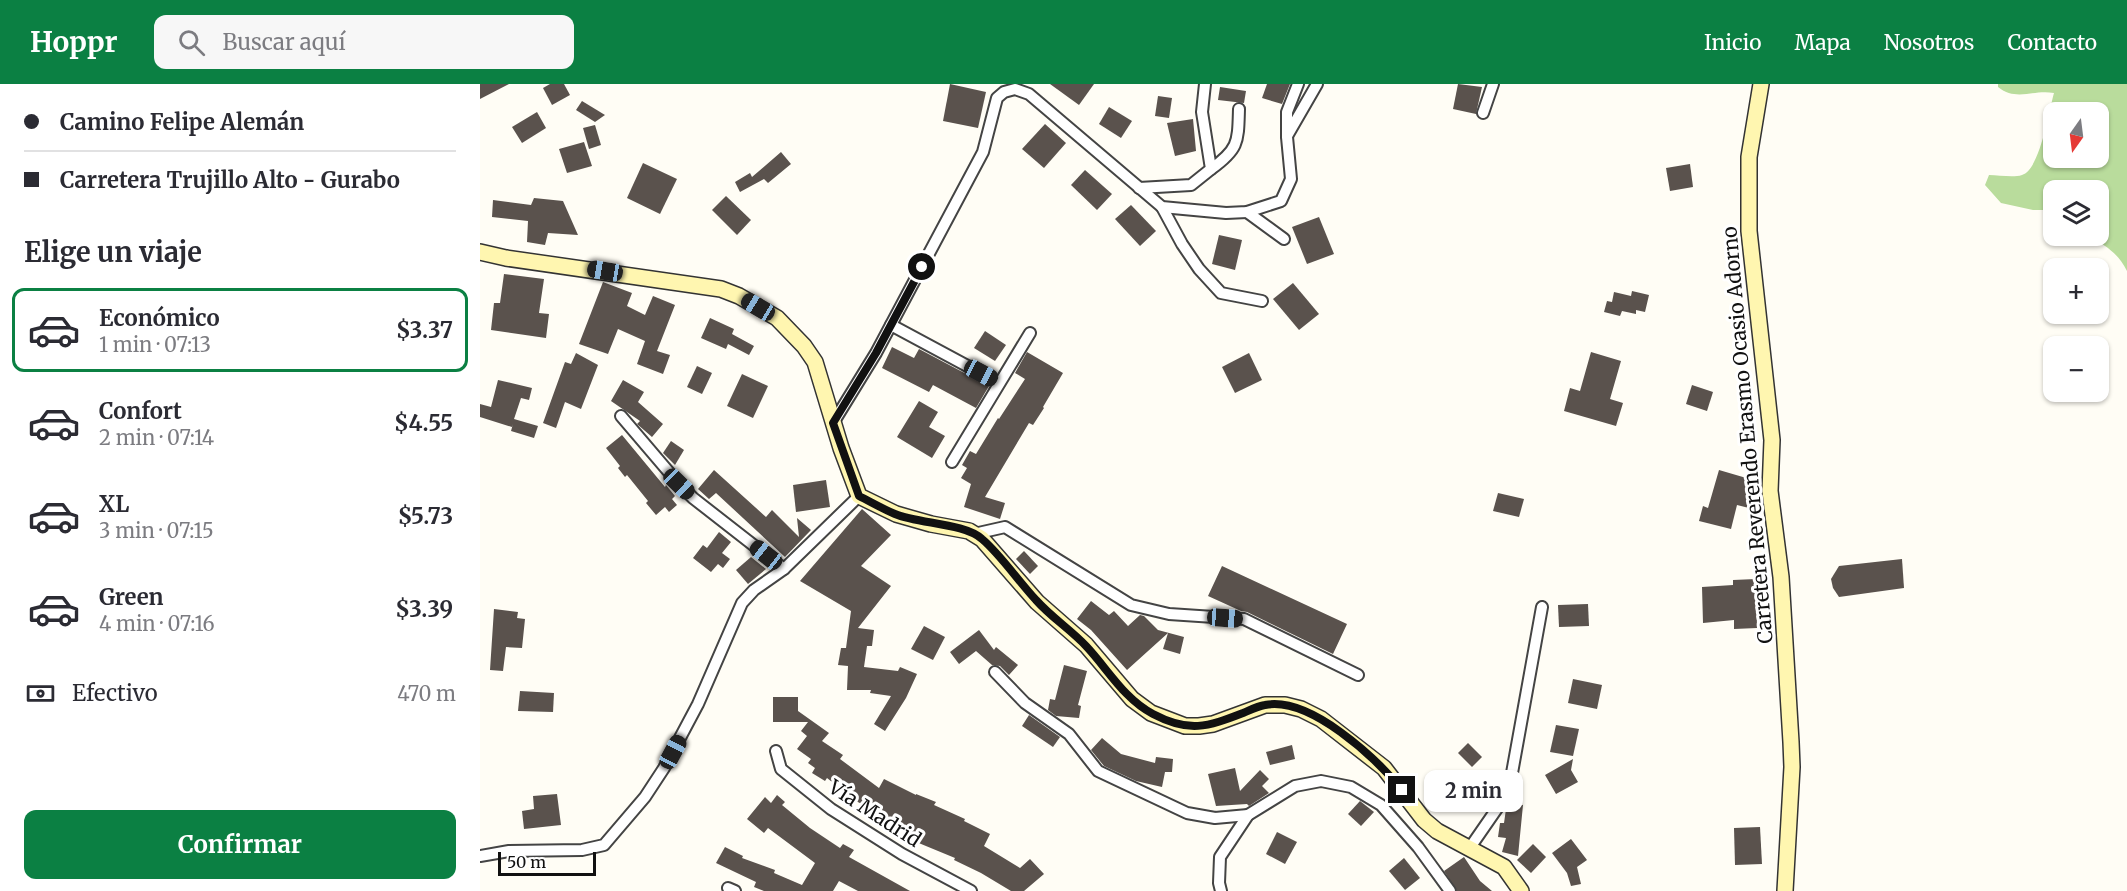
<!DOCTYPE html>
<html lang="es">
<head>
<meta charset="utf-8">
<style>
	:root { --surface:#fff; --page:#f7f7f7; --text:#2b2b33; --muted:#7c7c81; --line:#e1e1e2; --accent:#0b8043 }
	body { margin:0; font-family:Merriweather,serif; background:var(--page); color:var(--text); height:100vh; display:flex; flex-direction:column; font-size:22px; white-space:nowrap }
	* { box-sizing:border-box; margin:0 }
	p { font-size:20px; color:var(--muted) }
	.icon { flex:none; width:33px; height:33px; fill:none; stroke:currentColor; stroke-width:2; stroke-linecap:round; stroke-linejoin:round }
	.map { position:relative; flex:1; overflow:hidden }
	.panel { display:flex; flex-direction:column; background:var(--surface); width:480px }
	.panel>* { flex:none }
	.banner { display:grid; align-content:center; height:132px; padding:0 24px; background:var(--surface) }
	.needle { width:39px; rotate:194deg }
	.fabs { position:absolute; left:1563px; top:18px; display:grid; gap:12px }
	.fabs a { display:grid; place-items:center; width:66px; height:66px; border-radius:12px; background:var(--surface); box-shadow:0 2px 4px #0004; font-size:30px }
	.scale { position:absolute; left:18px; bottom:15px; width:98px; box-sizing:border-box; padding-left:6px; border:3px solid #111; border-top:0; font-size:16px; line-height:21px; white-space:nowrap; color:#111; -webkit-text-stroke:4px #fff; paint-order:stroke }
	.end { position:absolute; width:27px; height:27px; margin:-14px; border:8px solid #111; background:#fff; box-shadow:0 0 0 3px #fff }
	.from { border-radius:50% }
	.bubble { position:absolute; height:42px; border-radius:12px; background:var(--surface); box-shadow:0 2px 4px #0004; font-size:20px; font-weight:700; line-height:42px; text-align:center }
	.car { position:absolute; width:18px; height:36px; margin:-18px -9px; border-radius:8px; box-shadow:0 0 4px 2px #0007; background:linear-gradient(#222 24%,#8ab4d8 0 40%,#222 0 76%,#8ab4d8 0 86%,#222 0) }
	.banner b { display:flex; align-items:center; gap:21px; height:57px; font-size:22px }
	.banner b+b { border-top:2px solid var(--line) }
	.banner i { width:15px; height:15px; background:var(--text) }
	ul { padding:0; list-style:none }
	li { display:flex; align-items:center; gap:18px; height:84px; margin:0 12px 9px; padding:0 12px; border:3px solid transparent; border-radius:12px }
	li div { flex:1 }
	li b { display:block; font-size:22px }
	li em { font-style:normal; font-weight:700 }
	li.on { border-color:var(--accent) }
	li>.icon { width:54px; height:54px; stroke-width:1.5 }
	h2 { padding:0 24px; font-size:27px; line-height:72px }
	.pay { display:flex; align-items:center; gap:15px; height:66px; padding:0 24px; font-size:22px }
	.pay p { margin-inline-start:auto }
	.cta { display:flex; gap:12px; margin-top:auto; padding:12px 24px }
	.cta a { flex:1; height:69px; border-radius:12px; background:var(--accent); color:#fff; font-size:24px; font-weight:700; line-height:69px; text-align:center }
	header { display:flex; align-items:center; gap:36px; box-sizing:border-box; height:84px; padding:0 30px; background:var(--accent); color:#fff }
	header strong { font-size:28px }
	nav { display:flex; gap:33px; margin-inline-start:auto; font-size:21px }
	.search { width:420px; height:54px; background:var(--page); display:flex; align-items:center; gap:15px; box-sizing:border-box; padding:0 21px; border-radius:12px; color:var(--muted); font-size:22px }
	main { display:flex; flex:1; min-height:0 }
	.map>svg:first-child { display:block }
	.forest { fill:#b9dc9c; fill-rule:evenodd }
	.building { fill:#5a524d }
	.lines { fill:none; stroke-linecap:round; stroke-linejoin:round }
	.street-casing { stroke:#444; stroke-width:14 }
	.secondary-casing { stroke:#333; stroke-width:18 }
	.street { stroke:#fff; stroke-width:10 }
	.secondary { stroke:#fff6b0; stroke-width:15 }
	.route { stroke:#111; stroke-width:8 }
	.labels { text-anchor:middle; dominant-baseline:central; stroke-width:6; stroke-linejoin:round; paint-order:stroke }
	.street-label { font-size:20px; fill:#111; stroke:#fff }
</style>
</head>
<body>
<header>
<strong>Hoppr</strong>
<div class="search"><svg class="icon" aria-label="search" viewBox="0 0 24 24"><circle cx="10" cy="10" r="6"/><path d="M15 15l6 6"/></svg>Buscar aquí</div>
<nav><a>Inicio</a><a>Mapa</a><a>Nosotros</a><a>Contacto</a></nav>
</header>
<main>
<section class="panel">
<div class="banner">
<b><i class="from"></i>Camino Felipe Alemán</b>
<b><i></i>Carretera Trujillo Alto - Gurabo</b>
</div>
<h2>Elige un viaje</h2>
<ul>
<li class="on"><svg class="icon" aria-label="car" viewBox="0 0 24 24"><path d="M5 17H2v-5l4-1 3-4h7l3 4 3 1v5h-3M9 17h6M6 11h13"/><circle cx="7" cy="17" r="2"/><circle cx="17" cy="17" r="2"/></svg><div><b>Económico</b><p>1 min · 07:13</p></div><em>$3.37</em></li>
<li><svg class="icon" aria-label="car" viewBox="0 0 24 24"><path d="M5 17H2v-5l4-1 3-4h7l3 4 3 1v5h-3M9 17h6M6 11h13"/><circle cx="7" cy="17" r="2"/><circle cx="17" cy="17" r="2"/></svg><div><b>Confort</b><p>2 min · 07:14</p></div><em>$4.55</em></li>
<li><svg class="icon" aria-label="car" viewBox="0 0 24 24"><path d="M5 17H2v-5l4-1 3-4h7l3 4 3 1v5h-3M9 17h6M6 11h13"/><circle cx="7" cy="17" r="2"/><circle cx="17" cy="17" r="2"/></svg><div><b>XL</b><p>3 min · 07:15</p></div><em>$5.73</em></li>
<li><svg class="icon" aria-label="car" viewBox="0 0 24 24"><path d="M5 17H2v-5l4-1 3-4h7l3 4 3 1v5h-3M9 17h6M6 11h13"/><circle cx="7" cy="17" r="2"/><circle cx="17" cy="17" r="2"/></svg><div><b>Green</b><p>4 min · 07:16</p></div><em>$3.39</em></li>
</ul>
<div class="pay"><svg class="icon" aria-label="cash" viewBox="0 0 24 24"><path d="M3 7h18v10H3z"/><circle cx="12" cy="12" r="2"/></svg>Efectivo<p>470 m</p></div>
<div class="cta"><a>Confirmar</a></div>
</section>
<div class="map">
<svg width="1647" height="807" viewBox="0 0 1647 807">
	<rect width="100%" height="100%" fill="#fffdf5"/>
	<path class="forest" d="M1518 0H1647V187C1638 169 1626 162 1609 152H1618V106H1574L1573 126H1553L1521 119 1505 101 1509 91C1519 91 1533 94 1542 91 1560 86 1569 26 1574 9 1553 5 1537 18 1518 3ZM1574 28H1618V74H1574Z"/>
	<g class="building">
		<path d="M0 0H29L0 15Z"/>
		<path d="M70 0H84L90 11 72 21 63 4Z"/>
		<path d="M470 0 506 8 498 44 463 37Z"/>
		<path d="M570 0H614L599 21Z"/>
		<path d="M787 0H810L802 20 782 14Z"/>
		<path d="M978 0 1002 3 996 30 973 25Z"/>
		<path d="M740 3 766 7 764 19 738 16Z"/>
		<path d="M678 12 692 14 689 34 675 32Z"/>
		<path d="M102 17 125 31 115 38 96 26Z"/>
		<path d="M629 23 652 37 641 54 619 40Z"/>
		<path d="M57 28 66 44 42 59 32 43Z"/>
		<path d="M713 35 716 67 695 72 687 39Z"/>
		<path d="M565 40 586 59 564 84 542 65Z"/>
		<path d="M115 41 121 61 109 65 103 44Z"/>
		<path d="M104 58 112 82 87 89 79 65Z"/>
		<path d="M301 68 311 80 288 99 284 95 260 108 255 98 270 89 272 93Z"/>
		<path d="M163 79 197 95 180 130 147 114Z"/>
		<path d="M1210 80 1213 103 1190 107 1186 84Z"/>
		<path d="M605 86 632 110 617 126 591 101Z"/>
		<path d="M246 112 271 136 257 151 232 126Z"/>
		<path d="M54 114 83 117 98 151 68 149 65 161 47 158 48 137 12 133 13 116 51 121Z"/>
		<path d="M651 121 676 147 660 162 635 135Z"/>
		<path d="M839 133 854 170 827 180 812 143Z"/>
		<path d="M739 151 762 156 755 186 732 180Z"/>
		<path d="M24 190 64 195 59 229 69 230 66 254 11 246 14 219H20Z"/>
		<path d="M123 198 152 209 147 222 165 231 173 212 195 221 177 267 190 271 183 290 157 280 165 257 138 245 128 270 99 260Z"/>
		<path d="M813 199 839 230 819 246 793 215Z"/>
		<path d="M1152 207 1169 211 1165 228 1156 226V230L1142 227 1140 232 1124 228 1127 217 1132 218 1134 208 1151 212Z"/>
		<path d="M230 234 254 245 252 250 274 262 269 271 248 260 246 265 221 254Z"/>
		<path d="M505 247 526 261 515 277 494 264Z"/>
		<path d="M412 263 434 274 439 265 509 302 496 324 453 301 449 308 402 284Z"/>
		<path d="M547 268 583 289 563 323 564 324 553 341 549 339 505 413 525 419 520 435 484 423 491 400 481 394 487 384 482 381 490 367 496 370 518 334 519 335 545 295 535 289Z"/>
		<path d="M1111 268 1141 277 1130 315 1143 319 1136 342 1084 327 1090 304 1100 307Z"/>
		<path d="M96 269 118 281 101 325 85 318 76 344 63 339 85 278 91 280Z"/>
		<path d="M769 269 782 296 755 309 742 283Z"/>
		<path d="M217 282 232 289 222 310 207 303Z"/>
		<path d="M262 290 288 302 273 334 247 322Z"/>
		<path d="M18 296 52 304 49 316 41 314 34 335 58 342 54 354 31 347 33 340 32 343 0 333V320L11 323Z"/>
		<path d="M143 296 164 308 158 318 183 340 172 353 157 340 160 337 131 317Z"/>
		<path d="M1212 301 1233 308 1227 327 1206 320Z"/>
		<path d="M439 317 458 328 449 343 465 352 452 374 417 353Z"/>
		<path d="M142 351 185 403 186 401 195 412 192 415 197 421 189 428 185 423 176 431 166 419 168 417 147 391 145 393 138 384 140 382 126 364Z"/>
		<path d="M191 357 204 366 195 381 183 369Z"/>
		<path d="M234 386 286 433 292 426 319 453 317 434 331 446 305 473 236 409 229 415 218 405Z"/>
		<path d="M1239 386 1280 398 1276 412 1281 414V427L1257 421 1251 445 1219 437 1223 422 1228 424Z"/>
		<path d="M346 396 350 423 316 428 313 401Z"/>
		<path d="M1018 409 1044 415 1039 433 1013 427Z"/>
		<path d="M382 425 411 451 381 482 411 502 378 544 394 546 392 562H387L384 583 418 587 420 583 437 590 426 614 405 647 394 640 411 612 390 609 391 606H367L368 582 358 581 361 564H366L371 527 320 497Z"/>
		<path d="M239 448 251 458 242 469 250 475 243 484 238 480 231 488 213 474 223 461 227 464Z"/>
		<path d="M544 467 558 482 550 490 536 475Z"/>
		<path d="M271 473 286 485 268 500 256 486Z"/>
		<path d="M1422 475 1424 504 1359 513 1353 504 1351 495 1359 482Z"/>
		<path d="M742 482 867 540 853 570 767 528 761 527 728 512Z"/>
		<path d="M1276 495 1277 544 1254 545V536L1223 539 1222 503 1253 501V496Z"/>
		<path d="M611 517 629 531 634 527 648 542 660 531 664 532 678 546 704 553 700 570 683 565 688 549 647 586 611 546 597 535Z"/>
		<path d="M1108 520 1109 542 1079 543 1078 521Z"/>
		<path d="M14 525 38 528 37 534 45 535 42 564 26 563 23 587 10 586Z"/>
		<path d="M444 542 465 553 453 576 431 565Z"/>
		<path d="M499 546 514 566 516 563 538 581 529 591 520 582 512 581 496 567 479 580 470 568Z"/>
		<path d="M584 581 607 587 598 621 601 622 599 634 576 632 568 626 570 615 575 616Z"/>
		<path d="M1093 595 1122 601 1117 625 1088 619Z"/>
		<path d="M40 607 74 609 73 628 38 627Z"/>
		<path d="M293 613H318V627L349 649 342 657 363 671 360 675 399 704 404 695 436 711V710L456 718 454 721 485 735 484 737 510 750 504 762 540 784 550 775 564 790 544 807H531L501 789 474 776 475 774 429 755 432 748 397 734 399 729 374 716 371 719 363 713 366 709 347 694 345 697 332 689 335 684 328 679 331 675 317 665 327 652 321 647 328 638H293Z"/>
		<path d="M549 631 580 653 573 663 542 642Z"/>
		<path d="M1076 641 1099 645 1093 672 1070 668Z"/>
		<path d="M622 654 641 670 675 679 676 673 693 675 692 688H685L682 703 656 697 624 682 611 666Z"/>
		<path d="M988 659 1002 673 992 683 978 669Z"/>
		<path d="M812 661 815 675 790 681 786 668Z"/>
		<path d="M1093 675 1091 686 1098 698 1076 710 1065 691Z"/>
		<path d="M755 684 760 707 780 686 789 695 782 702 789 709 769 722 767 720 736 722 728 690Z"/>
		<path d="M77 710 81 741 44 745 42 727 54 725 53 712Z"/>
		<path d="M297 711 305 718 302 721 330 744 360 764 363 760 374 766 369 773 430 807H378L359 797 353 807H284L274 803 276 798 236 779 245 763 263 772 262 774 295 786 294 789 322 801 335 779 288 744 284 749 267 735 285 713 291 719Z"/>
		<path d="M880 717 894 728 881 742 868 730Z"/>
		<path d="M1030 719 1043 721 1038 772 1022 768 1026 754 1018 753 1020 739H1024L1026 725Z"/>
		<path d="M1280 743 1282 780 1255 781 1254 744Z"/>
		<path d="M797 748 817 758 805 780 786 770Z"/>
		<path d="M1091 755 1107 776 1097 783 1101 800 1091 802 1087 789 1072 769Z"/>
		<path d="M1053 760 1066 773 1051 789 1037 776Z"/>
		<path d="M984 773 1000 797 1012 807H977L964 787Z"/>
		<path d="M924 774 940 794 925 806 909 787Z"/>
	</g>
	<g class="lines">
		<g class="street-casing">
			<g id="street">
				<path d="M1003 29 1013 0"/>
				<path d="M807 52 837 0"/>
				<path d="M731 85C759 65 758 58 759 25"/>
				<path d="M659 104 711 101 731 85 722 28 725 0"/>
				<path d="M682 123 702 160 719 185 741 209 782 217"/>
				<path d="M767 128 804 155"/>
				<path d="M411 241 519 299"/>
				<path d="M141 332 199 400 213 414 304 485"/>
				<path d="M353 339 396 269 503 68 517 14 524 8 535 5 549 10 682 123 746 129 767 128 801 117 811 95 807 53V28L818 0"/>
				<path d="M472 378 550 249"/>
				<path d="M494 450 525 443 651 521 689 530 764 535 878 591"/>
				<path d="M515 588 545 619 589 650 618 687 707 729 735 734 768 731"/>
				<path d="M296 667 301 685 351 725 422 770 491 807"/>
				<path d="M989 765 1025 713 1032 689 1062 523"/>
				<path d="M0 772 29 767 102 766 124 761 165 713 184 684 218 620 262 519 274 506 304 485 379 412"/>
				<path d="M248 804 255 807"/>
				<path d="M741 807 739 799 740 773 768 731 815 702 841 697 871 703 901 721 938 763 970 807"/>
			</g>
		</g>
		<g class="secondary-casing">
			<g id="secondary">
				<path d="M1281 0 1269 73V147L1292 356 1290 407 1301 493 1311 658 1312 683 1305 807"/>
				<path d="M0 168 26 174 241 205 259 212 297 234 324 262 335 278 361 364 379 412 416 430 451 440 489 447 502 455 557 518 606 561 652 615 671 629 705 642H719L733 640 785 621H805L821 625 841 635 904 684 944 736 957 747 1024 783 1041 807"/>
			</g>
		</g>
		<use href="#street" class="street"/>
		<use href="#secondary" class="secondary"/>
	</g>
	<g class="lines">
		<path class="route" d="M442 183 396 269 353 339 379 412C391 418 403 425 415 430 439 440 484 439 502 455 520 470 539 498 556 516 571 533 591 546 606 562 627 584 644 615 673 630 709 649 727 643 763 629 770 626 778 622 785 621 830 612 896 674 922 706"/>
	</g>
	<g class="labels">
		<g class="street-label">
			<text transform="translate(1267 351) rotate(-95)">Carretera Reverendo Erasmo Ocasio Adorno</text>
			<text transform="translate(395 729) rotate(33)">Vía Madrid</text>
		</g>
	</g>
</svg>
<div class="fabs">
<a><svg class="needle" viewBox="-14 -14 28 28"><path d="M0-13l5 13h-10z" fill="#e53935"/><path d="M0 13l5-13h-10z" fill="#7c7c81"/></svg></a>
<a><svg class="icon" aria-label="layers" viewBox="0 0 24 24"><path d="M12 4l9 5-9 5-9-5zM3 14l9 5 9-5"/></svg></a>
<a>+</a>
<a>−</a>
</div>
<div class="scale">50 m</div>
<i class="end from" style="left:442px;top:183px"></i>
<i class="end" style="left:922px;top:706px"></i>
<div class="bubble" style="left:944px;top:686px;width:99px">2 min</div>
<i class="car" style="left:125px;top:187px;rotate:279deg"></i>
<i class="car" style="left:278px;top:223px;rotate:301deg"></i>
<i class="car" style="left:501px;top:289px;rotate:118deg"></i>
<i class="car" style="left:199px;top:400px;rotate:134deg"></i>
<i class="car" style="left:286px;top:471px;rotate:308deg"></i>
<i class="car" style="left:745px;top:534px;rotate:94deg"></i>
<i class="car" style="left:193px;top:668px;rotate:28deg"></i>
</div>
</main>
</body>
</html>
